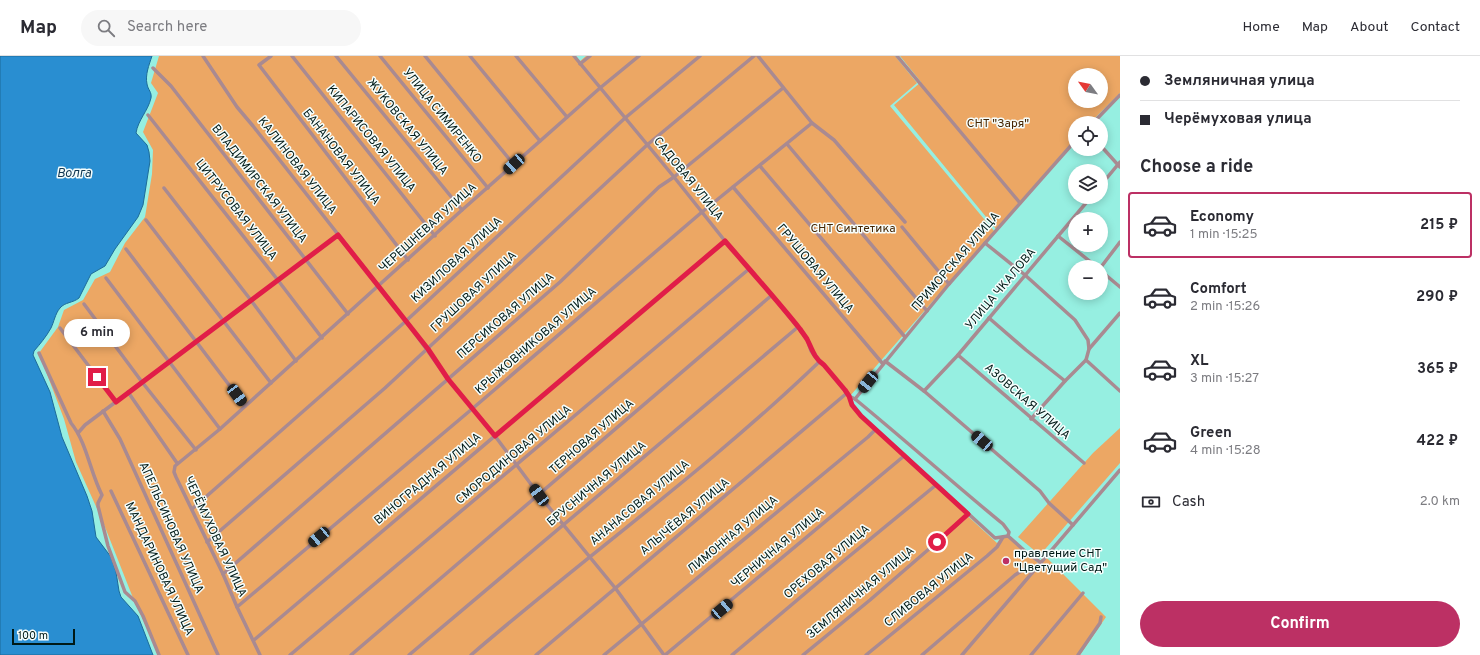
<!DOCTYPE html>
<html lang="en">
<head>
<meta charset="utf-8">
<style>
	:root { --surface:#fff; --page:#f7f7f7; --text:#2b2b33; --muted:#7c7c81; --line:#e1e1e2; --accent:#bc3064 }
	body { margin:0; font-family:Overpass,sans-serif; background:var(--page); color:var(--text); height:100vh; display:flex; flex-direction:column; font-size:15px; white-space:nowrap }
	* { box-sizing:border-box; margin:0 }
	p { font-size:13px; color:var(--muted) }
	.icon { flex:none; width:22px; height:22px; fill:none; stroke:currentColor; stroke-width:2; stroke-linecap:round; stroke-linejoin:round }
	.map { position:relative; flex:1; overflow:hidden }
	.details { display:flex; flex-direction:column; background:var(--surface); width:360px }
	.details>* { flex:none }
	.guide { display:grid; align-content:center; height:88px; padding:0 20px; background:var(--surface) }
	.needle { width:26px; rotate:303deg }
	.buttons { position:absolute; left:1068px; top:12px; display:grid; gap:8px }
	.buttons a { display:grid; place-items:center; width:40px; height:40px; border-radius:50%; background:var(--surface); box-shadow:0 2px 10px #0003; font-size:20px }
	.scale { position:absolute; left:12px; bottom:10px; width:63px; box-sizing:border-box; padding-left:4px; border:2px solid #001a17; border-top:0; font-size:11px; line-height:14px; white-space:nowrap; color:#001a17; -webkit-text-stroke:3px #f6fefd; paint-order:stroke }
	.end { position:absolute; width:18px; height:18px; margin:-9px; border:5px solid #e11d48; background:#fff; box-shadow:0 0 0 2px #fff }
	.from { border-radius:50% }
	.bubble { position:absolute; height:28px; border-radius:14px; background:var(--surface); box-shadow:0 2px 10px #0003; font-size:13px; font-weight:700; line-height:28px; text-align:center }
	.car { position:absolute; width:12px; height:24px; margin:-12px -6px; border-radius:5px; box-shadow:0 0 3px 1px #0007; background:linear-gradient(#222 24%,#8ab4d8 0 40%,#222 0 76%,#8ab4d8 0 86%,#222 0) }
	.guide b { display:flex; align-items:center; gap:14px; height:38px; font-size:15px }
	.guide b+b { border-top:1px solid var(--line) }
	.guide i { width:10px; height:10px; background:var(--text) }
	ul { padding:0; list-style:none }
	li { display:flex; align-items:center; gap:12px; height:66px; margin:0 8px 6px; padding:0 12px; border:2px solid transparent; border-radius:4px }
	li div { flex:1 }
	li b { display:block; font-size:15px }
	li em { font-style:normal; font-weight:700 }
	li.active { border-color:var(--accent) }
	li>.icon { width:36px; height:36px; stroke-width:1.5 }
	h2 { padding:0 20px; font-size:18px; line-height:48px }
	.pay { display:flex; align-items:center; gap:10px; height:44px; padding:0 20px; font-size:15px }
	.pay p { margin-inline-start:auto }
	.cta { display:flex; gap:8px; margin-top:auto; padding:8px 20px }
	.cta a { flex:1; height:46px; border-radius:24px; background:var(--accent); color:#fff; font-size:16px; font-weight:700; line-height:46px; text-align:center }
	header { display:flex; align-items:center; gap:24px; box-sizing:border-box; height:56px; padding:0 20px; background:var(--surface); border-bottom:1px solid var(--line) }
	header strong { font-size:19px }
	nav { display:flex; gap:22px; margin-inline-start:auto; font-size:14px }
	.search { width:280px; height:36px; background:var(--page); display:flex; align-items:center; gap:10px; box-sizing:border-box; padding:0 14px; border-radius:22px; color:var(--muted); font-size:15px }
	main { display:flex; flex:1; min-height:0 }
	.map>svg:first-child { display:block }
	.green { fill:#eca764; fill-rule:evenodd }
	.water { fill:#298ed1; stroke:#1d6b99 }
	.lines { fill:none; stroke-linecap:round; stroke-linejoin:round }
	.minor { stroke:#a98a91; stroke-width:3.5 }
	.route { stroke:#e11d48; stroke-width:5 }
	.poi-dot { fill:#bc3064; stroke:#f6fefd; stroke-width:1.5 }
	.labels { text-anchor:middle; dominant-baseline:central; stroke-width:3; stroke-linejoin:round; paint-order:stroke }
	.street-label { font-size:12px; fill:#001a17; stroke:#f6fefd }
	.park-label { font-size:12px; fill:#462704; stroke:#f6fefd }
	.poi-label { font-size:12px; fill:#001a17; stroke:#f6fefd; text-anchor:start }
	.water-label { font-size:13px; font-style:italic; fill:#103853; stroke:#f6fefd }
</style>
</head>
<body>
<header>
<strong>Map</strong>
<div class="search"><svg class="icon" aria-label="search" viewBox="0 0 24 24"><circle cx="10" cy="10" r="6"/><path d="M15 15l6 6"/></svg>Search here</div>
<nav><a>Home</a><a>Map</a><a>About</a><a>Contact</a></nav>
</header>
<main>
<div class="map">
<svg width="1120" height="599" viewBox="0 0 1120 599">
	<rect width="100%" height="100%" fill="#96efe1"/>
	<g class="green">
		<path d="M159 0H574L579 6 586 0H895L917 27 890 50 994 175 850 340 808 287 807 288 873 373 997 487 1006 480 1038 507 1045 500 1106 561 1080 599H160L135 547 103 466 76 406 64 363 39 297 58 271 64 254 83 244 95 223 110 216 125 187 145 161 152 118 153 94 143 76 158 37 151 27Z"/>
		<path d="M900 0H1120V37L1090 67H1075V83L996 173 894 49 921 26ZM1075 19H1101V45H1075Z"/>
		<path d="M1120 372V407L1040 499 1018 481 1093 397Z"/>
	</g>
	<path class="water" d="M0 0H152C149 9 145 19 147 28 148 34 152 36 151 42 148 55 138 64 136 77L147 89 149 96 150 105 143 149 138 161 115 193 105 210 91 218 79 242C73 247 65 246 60 252 55 258 54 266 51 272 46 281 40 288 34 295L33 299 50 336 62 381 87 440 92 455 96 481 111 501 116 516 119 535 121 541 138 560 153 599H0Z"/>
	<g class="lines">
		<g class="minor">
			<path d="M203 0 237 51 253 70 406 265 448 323 495 380 539 439 616 533 664 599"/>
			<path d="M271 0 259 9 408 204"/>
			<path d="M292 0 435 180"/>
			<path d="M336 0 462 154"/>
			<path d="M380 0 488 132"/>
			<path d="M425 0 514 109"/>
			<path d="M470 0 540 85"/>
			<path d="M516 0 567 61"/>
			<path d="M574 0 674 121 725 185 771 238 807 283 811 295 819 306 824 309 849 340 855 343C905 384 953 427 1003 468L1009 476 1008 480"/>
			<path d="M758 0 812 67 834 84 905 166"/>
			<path d="M897 0 1020 147"/>
			<path d="M580 8 590 0"/>
			<path d="M153 12 171 30 348 258"/>
			<path d="M148 59 277 223 322 282"/>
			<path d="M1093 67 1120 39"/>
			<path d="M787 88 927 255"/>
			<path d="M1101 90 1120 111"/>
			<path d="M760 110 905 281"/>
			<path d="M1101 129 1120 106"/>
			<path d="M733 131 883 308"/>
			<path d="M164 132 250 243 296 305"/>
			<path d="M146 164 271 327"/>
			<path d="M902 171 949 228"/>
			<path d="M1058 180 1097 211"/>
			<path d="M985 187 1025 219 1075 264 1088 284 1089 293"/>
			<path d="M126 193 245 350"/>
			<path d="M1101 211 1120 186"/>
			<path d="M1101 215 1120 231"/>
			<path d="M106 222 220 373"/>
			<path d="M84 248 142 326 196 394"/>
			<path d="M989 262 1026 294 1065 325"/>
			<path d="M60 272 116 346"/>
			<path d="M39 297 71 367C87 387 90 416 102 439L98 447V450L108 490 125 536 135 545 143 560 159 599"/>
			<path d="M958 299 1084 407"/>
			<path d="M1086 304 1120 335"/>
			<path d="M885 305 924 335 1040 435 1049 447 1073 469"/>
			<path d="M924 335 958 299 1091 141"/>
			<path d="M128 336 177 407"/>
			<path d="M849 340 852 349 861 360 995 482 1008 480 1027 497 1040 506"/>
			<path d="M855 343 949 228 1075 85"/>
			<path d="M103 355 120 383 218 599"/>
			<path d="M1031 363 1065 325 1086 304 1089 293 1120 257"/>
			<path d="M78 377 85 369 338 179"/>
			<path d="M111 435 188 599"/>
			<path d="M192 453 406 265 625 62 700 0"/>
			<path d="M207 486 385 332 647 89 754 0"/>
			<path d="M223 518 560 226 659 131 674 121 783 32"/>
			<path d="M237 551 472 353 702 156 812 67"/>
			<path d="M254 584 725 185"/>
			<path d="M260 599 237 551 223 518 176 421 174 416 175 410 220 373 462 154 600 32 639 0"/>
			<path d="M290 599 749 213"/>
			<path d="M351 599 772 239"/>
			<path d="M409 599 798 271"/>
			<path d="M471 599C586 500 710 411 819 306"/>
			<path d="M536 599 847 337"/>
			<path d="M604 599 868 381 875 374"/>
			<path d="M665 599 904 400"/>
			<path d="M732 599 841 507 936 429"/>
			<path d="M803 599 870 544 959 467 968 458"/>
			<path d="M866 599 987 500 997 491 1003 481"/>
			<path d="M922 599 1015 519 1026 512 1032 517"/>
			<path d="M962 599 1120 414"/>
			<path d="M1031 599 1083 537"/>
			<path d="M1078 599 1100 567 1101 561"/>
		</g>
	</g>
	<g class="lines">
		<path class="route" d="M97 321 116 346 338 179 428 293 448 323 495 380 725 185C750 214 776 243 800 273 802 276 805 280 807 283 812 293 814 302 824 309L845 334 849 340 852 349 861 360 968 458 937 486"/>
	</g>
	<circle class="poi-dot" cx="1006" cy="505" r="4"/>
	<g class="labels">
		<g class="street-label">
			<text transform="translate(442 60) rotate(51)">УЛИЦА СИМИРЕНКО</text>
			<text transform="translate(407 71) rotate(51)">ЖУКОВСКАЯ УЛИЦА</text>
			<text transform="translate(371 83) rotate(51)">КИПАРИСОВАЯ УЛИЦА</text>
			<text transform="translate(341 101) rotate(52)">БАНАНОВАЯ УЛИЦА</text>
			<text transform="translate(297 110) rotate(52)">КАЛИНОВАЯ УЛИЦА</text>
			<text transform="translate(688 123) rotate(51)">САДОВАЯ УЛИЦА</text>
			<text transform="translate(259 128) rotate(52)">ВЛАДИМИРСКАЯ УЛИЦА</text>
			<text transform="translate(236 154) rotate(52)">ЦИТРУСОВАЯ УЛИЦА</text>
			<text transform="translate(428 172) rotate(-42)">ЧЕРЕШНЕВАЯ УЛИЦА</text>
			<text transform="translate(457 204) rotate(-43)">КИЗИЛОВАЯ УЛИЦА</text>
			<text transform="translate(956 206) rotate(-49)">ПРИМОРСКАЯ УЛИЦА</text>
			<text transform="translate(815 213) rotate(50)">ГРУШОВАЯ УЛИЦА</text>
			<text transform="translate(1001 233) rotate(-50)">УЛИЦА ЧКАЛОВА</text>
			<text transform="translate(474 236) rotate(-43)">ГРУШОВАЯ УЛИЦА</text>
			<text transform="translate(506 260) rotate(-41)">ПЕРСИКОВАЯ УЛИЦА</text>
			<text transform="translate(536 285) rotate(-41)">КРЫЖОВНИКОВАЯ УЛИЦА</text>
			<text transform="translate(1027 346) rotate(41)">АЗОВСКАЯ УЛИЦА</text>
			<text transform="translate(592 381) rotate(-41)">ТЕРНОВАЯ УЛИЦА</text>
			<text transform="translate(514 399) rotate(-40)">СМОРОДИНОВАЯ УЛИЦА</text>
			<text transform="translate(428 423) rotate(-40)">ВИНОГРАДНАЯ УЛИЦА</text>
			<text transform="translate(597 428) rotate(-40)">БРУСНИЧНАЯ УЛИЦА</text>
			<text transform="translate(640 447) rotate(-40)">АНАНАСОВАЯ УЛИЦА</text>
			<text transform="translate(685 461) rotate(-40)">АЛЫЧЁВАЯ УЛИЦА</text>
			<text transform="translate(171 472) rotate(66)">АПЕЛЬСИНОВАЯ УЛИЦА</text>
			<text transform="translate(733 479) rotate(-40)">ЛИМОННАЯ УЛИЦА</text>
			<text transform="translate(215 481) rotate(65)">ЧЕРЁМУХОВАЯ УЛИЦА</text>
			<text transform="translate(778 492) rotate(-40)">ЧЕРНИЧНАЯ УЛИЦА</text>
			<text transform="translate(827 506) rotate(-40)">ОРЕХОВАЯ УЛИЦА</text>
			<text transform="translate(159 513) rotate(65)">МАНДАРИНОВАЯ УЛИЦА</text>
			<text transform="translate(929 534) rotate(-39)">СЛИВОВАЯ УЛИЦА</text>
			<text transform="translate(861 537) rotate(-40)">ЗЕМЛЯНИЧНАЯ УЛИЦА</text>
		</g>
		<g class="park-label">
			<text x="998" y="68">СНТ "Заря"</text>
			<text x="853" y="173">СНТ Синтетика</text>
		</g>
		<g class="poi-label">
			<text x="1014" y="498">правление СНТ<tspan x="1014" dy="14">"Цветущий Сад"</tspan></text>
		</g>
		<g class="water-label">
			<text x="74" y="118">Волга</text>
		</g>
	</g>
</svg>
<div class="buttons">
<a><svg class="needle" viewBox="-14 -14 28 28"><path d="M0-13l5 13h-10z" fill="#e53935"/><path d="M0 13l5-13h-10z" fill="#7c7c81"/></svg></a>
<a><svg class="icon" aria-label="locate" viewBox="0 0 24 24"><circle cx="12" cy="12" r="6"/><path d="M12 2v4M12 18v4M2 12h4M18 12h4"/></svg></a>
<a><svg class="icon" aria-label="layers" viewBox="0 0 24 24"><path d="M12 4l9 5-9 5-9-5zM3 14l9 5 9-5"/></svg></a>
<a>+</a>
<a>−</a>
</div>
<div class="scale">100 m</div>
<i class="end from" style="left:937px;top:486px"></i>
<i class="end" style="left:97px;top:321px"></i>
<div class="bubble" style="left:64px;top:263px;width:66px">6 min</div>
<i class="car" style="left:514px;top:108px;rotate:228deg"></i>
<i class="car" style="left:868px;top:326px;rotate:219deg"></i>
<i class="car" style="left:237px;top:339px;rotate:143deg"></i>
<i class="car" style="left:982px;top:385px;rotate:311deg"></i>
<i class="car" style="left:539px;top:439px;rotate:323deg"></i>
<i class="car" style="left:319px;top:481px;rotate:230deg"></i>
<i class="car" style="left:722px;top:553px;rotate:50deg"></i>
</div>
<section class="details">
<div class="guide">
<b><i class="from"></i>Земляничная улица</b>
<b><i></i>Черёмуховая улица</b>
</div>
<h2>Choose a ride</h2>
<ul>
<li class="active"><svg class="icon" aria-label="car" viewBox="0 0 24 24"><path d="M5 17H2v-5l4-1 3-4h7l3 4 3 1v5h-3M9 17h6M6 11h13"/><circle cx="7" cy="17" r="2"/><circle cx="17" cy="17" r="2"/></svg><div><b>Economy</b><p>1 min · 15:25</p></div><em>215 ₽</em></li>
<li><svg class="icon" aria-label="car" viewBox="0 0 24 24"><path d="M5 17H2v-5l4-1 3-4h7l3 4 3 1v5h-3M9 17h6M6 11h13"/><circle cx="7" cy="17" r="2"/><circle cx="17" cy="17" r="2"/></svg><div><b>Comfort</b><p>2 min · 15:26</p></div><em>290 ₽</em></li>
<li><svg class="icon" aria-label="car" viewBox="0 0 24 24"><path d="M5 17H2v-5l4-1 3-4h7l3 4 3 1v5h-3M9 17h6M6 11h13"/><circle cx="7" cy="17" r="2"/><circle cx="17" cy="17" r="2"/></svg><div><b>XL</b><p>3 min · 15:27</p></div><em>365 ₽</em></li>
<li><svg class="icon" aria-label="car" viewBox="0 0 24 24"><path d="M5 17H2v-5l4-1 3-4h7l3 4 3 1v5h-3M9 17h6M6 11h13"/><circle cx="7" cy="17" r="2"/><circle cx="17" cy="17" r="2"/></svg><div><b>Green</b><p>4 min · 15:28</p></div><em>422 ₽</em></li>
</ul>
<div class="pay"><svg class="icon" aria-label="cash" viewBox="0 0 24 24"><path d="M3 7h18v10H3z"/><circle cx="12" cy="12" r="2"/></svg>Cash<p>2.0 km</p></div>
<div class="cta"><a>Confirm</a></div>
</section>
</main>
</body>
</html>
